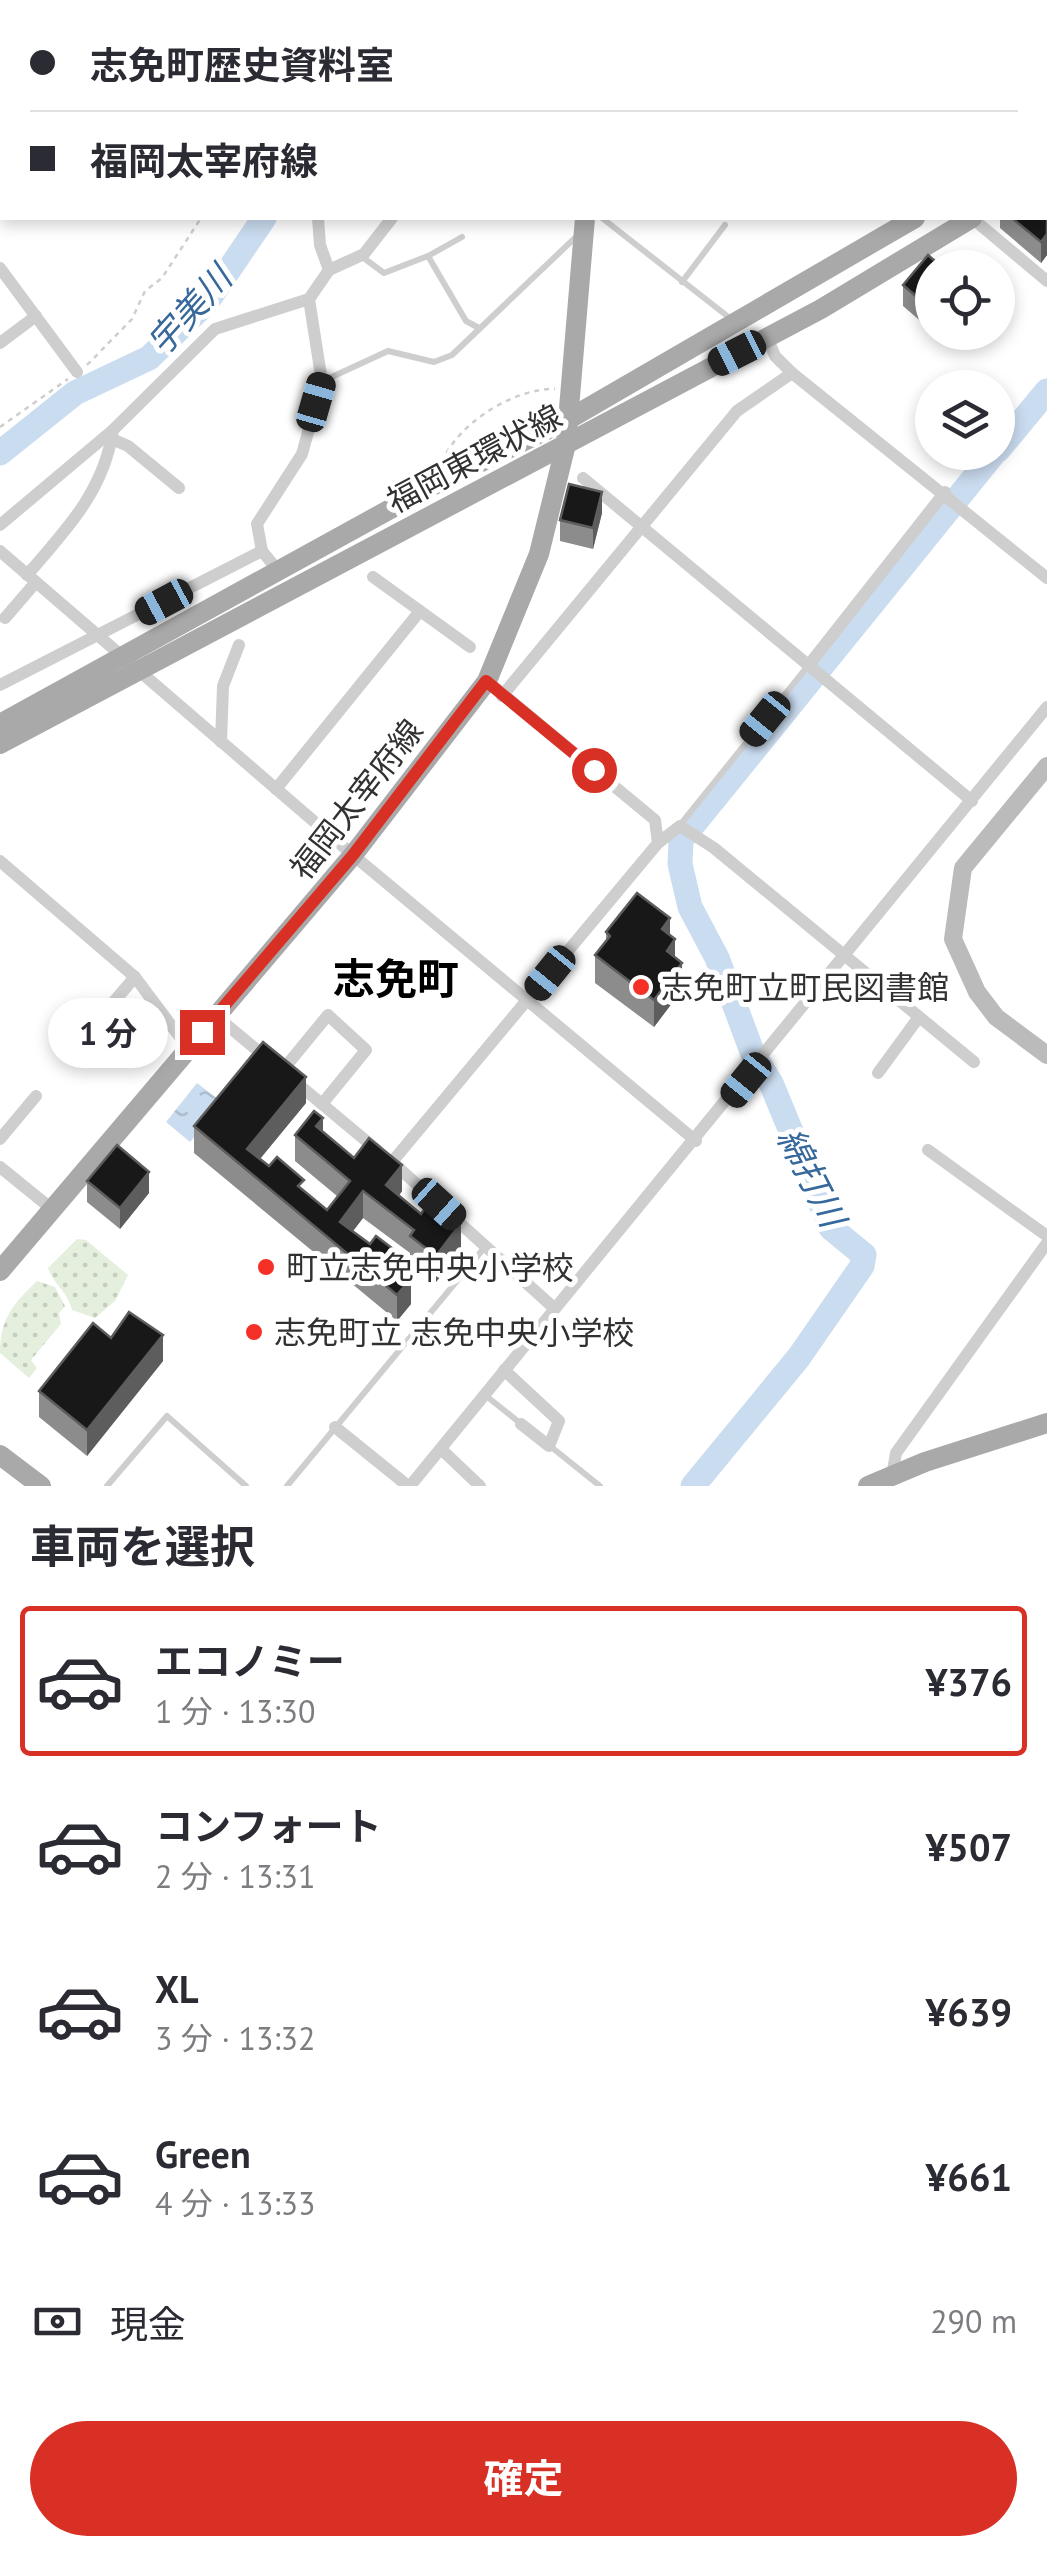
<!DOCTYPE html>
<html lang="ja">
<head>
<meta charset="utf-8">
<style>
	:root { --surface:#fff; --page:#f7f7f7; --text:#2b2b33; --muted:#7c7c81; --line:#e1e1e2; --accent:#d93025 }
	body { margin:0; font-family:"PT Sans","Noto Sans JP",sans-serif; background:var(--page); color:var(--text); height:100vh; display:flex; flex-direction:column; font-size:38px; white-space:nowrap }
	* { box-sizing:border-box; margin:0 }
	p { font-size:32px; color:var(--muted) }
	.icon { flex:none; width:55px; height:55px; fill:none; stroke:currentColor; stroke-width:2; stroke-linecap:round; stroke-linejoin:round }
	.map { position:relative; height:1486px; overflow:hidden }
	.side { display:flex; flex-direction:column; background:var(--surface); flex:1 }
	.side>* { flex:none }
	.hud { position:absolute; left:0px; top:0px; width:1048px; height:220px; box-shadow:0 5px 15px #0003; display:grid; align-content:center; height:220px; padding:0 30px; background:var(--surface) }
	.buttons { position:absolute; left:915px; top:250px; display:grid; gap:20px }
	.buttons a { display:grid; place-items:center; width:100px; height:100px; border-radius:50%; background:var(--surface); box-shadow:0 5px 15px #0003; font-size:50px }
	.end { position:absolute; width:45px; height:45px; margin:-22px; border:12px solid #d93025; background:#fff; box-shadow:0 0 0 5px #fff }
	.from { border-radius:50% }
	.bubble { position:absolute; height:70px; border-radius:35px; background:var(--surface); box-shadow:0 5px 15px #0003; font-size:32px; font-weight:700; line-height:70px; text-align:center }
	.car { position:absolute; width:30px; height:60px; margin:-30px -15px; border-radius:12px; box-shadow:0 0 8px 2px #0007; background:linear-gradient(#222 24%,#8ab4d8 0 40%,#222 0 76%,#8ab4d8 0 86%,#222 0) }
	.hud b { display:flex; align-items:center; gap:35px; height:95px; font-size:38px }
	.hud b+b { border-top:2px solid var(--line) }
	.hud i { width:25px; height:25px; background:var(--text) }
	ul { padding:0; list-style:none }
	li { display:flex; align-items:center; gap:30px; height:150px; margin:0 20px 15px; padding:0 10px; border:5px solid transparent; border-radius:10px }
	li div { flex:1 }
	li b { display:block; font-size:38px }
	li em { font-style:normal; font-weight:700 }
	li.selected { border-color:var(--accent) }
	li>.icon { width:90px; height:90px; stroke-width:1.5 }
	h2 { padding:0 30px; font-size:45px; line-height:120px }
	.pay { display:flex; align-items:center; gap:25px; height:110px; padding:0 30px; font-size:38px }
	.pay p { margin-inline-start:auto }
	.cta { display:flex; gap:20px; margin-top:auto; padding:20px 30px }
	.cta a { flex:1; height:115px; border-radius:60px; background:var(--accent); color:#fff; font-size:40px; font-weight:700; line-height:115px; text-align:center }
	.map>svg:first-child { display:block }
	.grass { fill:url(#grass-dots) }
	.water { fill:url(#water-ripples) }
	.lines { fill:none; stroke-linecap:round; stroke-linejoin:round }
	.river { stroke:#cadcf0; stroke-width:25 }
	.path { stroke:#cecece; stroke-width:2.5; stroke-dasharray:5 5; stroke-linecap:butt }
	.lane { stroke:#cecece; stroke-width:6 }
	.street { stroke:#cecece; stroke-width:12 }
	.secondary { stroke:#bbb; stroke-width:18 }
	.primary { stroke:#a9a9a9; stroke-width:20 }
	.wall { fill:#8c8c8c }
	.shaded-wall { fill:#5d5d5d }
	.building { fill:#181818; stroke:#5d5d5d; stroke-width:2.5 }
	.route { stroke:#d93025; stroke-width:12 }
	.poi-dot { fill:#f43027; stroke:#fff; stroke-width:4 }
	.labels { text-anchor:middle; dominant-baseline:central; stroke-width:10; stroke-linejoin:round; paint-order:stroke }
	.street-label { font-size:32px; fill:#313131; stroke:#fff }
	.poi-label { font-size:32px; fill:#313131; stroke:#fff; text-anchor:start }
	.water-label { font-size:35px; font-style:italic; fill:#37689b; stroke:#fff }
	.district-label { font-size:42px; font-weight:bold; fill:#000; stroke:#fff }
</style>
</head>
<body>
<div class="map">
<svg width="1047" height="1486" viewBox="0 0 1047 1486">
	<defs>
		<pattern id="grass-dots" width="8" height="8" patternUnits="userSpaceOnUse" patternTransform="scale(2.5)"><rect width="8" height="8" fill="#e5efde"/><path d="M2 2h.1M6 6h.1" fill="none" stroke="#c5cdbf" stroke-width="1.8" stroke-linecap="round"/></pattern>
		<pattern id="water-ripples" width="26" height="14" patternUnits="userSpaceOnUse" patternTransform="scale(2.5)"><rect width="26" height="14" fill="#cadcf0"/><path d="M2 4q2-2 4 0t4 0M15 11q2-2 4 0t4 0" fill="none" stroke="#aebdce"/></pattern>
	</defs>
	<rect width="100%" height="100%" fill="#fff"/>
	<g class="grass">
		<path d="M77 1239 86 1240 128 1275 115 1301 95 1318 72 1310C68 1292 54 1285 48 1268Z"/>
		<path d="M37 1281 55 1287 65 1306 59 1313 61 1324 31 1360 37 1368 29 1378 0 1353C0 1319 13 1304 37 1281Z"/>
	</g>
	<path class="water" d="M197 1083 223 1103 190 1142 166 1122Z"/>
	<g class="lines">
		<g class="river">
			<path d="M281 0 282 2"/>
			<path d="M998 450 1047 391"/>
			<path d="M0 453 75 393 149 358 207 302 264 218"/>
			<path d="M693 1486 799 1357 862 1266 864 1255 831 1228 771 1083 753 1054 717 958 690 907 680 864 681 840 995 452"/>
		</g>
		<g class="path">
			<path d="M315 0V2"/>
			<path d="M87 365 132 319 145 291 162 278 201 218"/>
			<path d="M0 427 68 379"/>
			<path d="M442 462C458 423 514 388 555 389"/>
		</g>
		<g class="lane">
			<path d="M602 218 731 319"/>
			<path d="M361 256 384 273 428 256 466 321 479 328"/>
			<path d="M428 256 462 237"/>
			<path d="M682 282 725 225"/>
			<path d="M323 381 388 351 434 362 452 355 578 235"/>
			<path d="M680 825 807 667"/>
			<path d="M485 1395 520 1423"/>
			<path d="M550 1446 600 1486"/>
			<path d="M107 1486 167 1416 246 1486"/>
			<path d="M287 1486 485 1247"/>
		</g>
		<g class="street">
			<path d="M248 0V2"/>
			<path d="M657 0 660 2"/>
			<path d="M909 0 913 2"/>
			<path d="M202 2 205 0"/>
			<path d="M440 2V0"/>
			<path d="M564 2 566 0"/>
			<path d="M801 2 804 0"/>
			<path d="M1045 24 1047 22"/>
			<path d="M318 218 320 245 329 270"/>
			<path d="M972 218 1047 281"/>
			<path d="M0 268 77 372"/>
			<path d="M767 337 775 356 792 373 1047 578"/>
			<path d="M0 343 36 316"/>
			<path d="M112 439 128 446 179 488"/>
			<path d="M583 478 972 801"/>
			<path d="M0 525 113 430 215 329 309 299 329 270 364 254 392 218"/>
			<path d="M0 551 353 855 696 1141"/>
			<path d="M279 572 262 551 257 524 302 454 322 382 309 299"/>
			<path d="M27 575C66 530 104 491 113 430"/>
			<path d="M373 577 470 647"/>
			<path d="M5 618 36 582"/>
			<path d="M808 666 945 492"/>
			<path d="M487 681 655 820 658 843"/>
			<path d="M0 685 262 551"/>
			<path d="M502 696 737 411 792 373"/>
			<path d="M221 742 223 686 239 645"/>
			<path d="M276 789 420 611"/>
			<path d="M0 861 135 977 188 1048"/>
			<path d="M216 1016 269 1060"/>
			<path d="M81 1040 135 977"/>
			<path d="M282 1071 328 1015 366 1050 322 1104"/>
			<path d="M878 1073 919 1017"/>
			<path d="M292 1079 377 1150"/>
			<path d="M0 1139 36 1096"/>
			<path d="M928 1150 1047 1236"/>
			<path d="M392 1162 658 843 680 826 714 848 974 1062"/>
			<path d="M392 1162 554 1308"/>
			<path d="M0 1167 53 1210"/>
			<path d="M504 1370 559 1421 549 1446 521 1424"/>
			<path d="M335 1427 408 1486"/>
			<path d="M441 1449 480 1486"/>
			<path d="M892 1476 896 1453 1047 1243"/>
			<path d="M410 1486 1047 707"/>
		</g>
		<g class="secondary">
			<path d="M34 0 36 2"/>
			<path d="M7 2 10 0"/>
			<path d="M1047 766 963 868 953 939 977 992 996 1017 1047 1055"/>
		</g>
		<g class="primary">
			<path d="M590 0V2"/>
			<path d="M1045 115 1047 113"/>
			<path d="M1045 156 1047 154"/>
			<path d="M0 724 434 485 569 419 915 218"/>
			<path d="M0 744 821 309 972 218"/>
			<path d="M0 1271 353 855 487 681 539 554 566 444 585 218"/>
			<path d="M0 1455 41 1486"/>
			<path d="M868 1486 925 1462 1047 1423"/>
		</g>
	</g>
	<g class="wall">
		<path d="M1047 206V255L1041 263 1000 228V218H1045Z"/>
		<path d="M932 268V331L903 306V285Z"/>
		<path d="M602 513 593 549 560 541V520Z"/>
		<path d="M606 932 670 935 682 990 654 1027 595 983V955L606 942Z"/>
		<path d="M306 1103 260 1159 304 1191 327 1210 337 1196 295 1161V1135L323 1132 354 1158 402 1191 399 1196 461 1250 436 1282 410 1262V1253L363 1218 353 1231 405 1273 411 1304 397 1321 194 1153V1126Z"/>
		<path d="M87 1181 149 1193 120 1229 87 1202Z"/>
		<path d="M111 1338 163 1361 87 1456 39 1417V1391Z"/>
	</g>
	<g class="shaded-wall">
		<path d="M1047 234V255L1041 263V242Z"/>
		<path d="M602 492V513L593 549V528Z"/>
		<path d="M670 918V946L662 929Z"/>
		<path d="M675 939V967L667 951Z"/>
		<path d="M682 963V990L654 1027V1000Z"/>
		<path d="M306 1077V1103L249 1172 247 1149Z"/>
		<path d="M323 1118V1144L316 1126Z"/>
		<path d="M402 1165V1191L388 1210 386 1185Z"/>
		<path d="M149 1172V1193L120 1229V1208Z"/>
		<path d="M363 1191V1218L340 1248V1222Z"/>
		<path d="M461 1223V1250L436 1282V1256Z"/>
		<path d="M405 1258V1284L398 1267Z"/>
		<path d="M411 1278V1304L397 1321V1295Z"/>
		<path d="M163 1335V1361L87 1456V1430Z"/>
	</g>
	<g class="building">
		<path d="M1045 204 1047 206V234L1041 242 1012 218H1045Z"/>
		<path d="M928 255 943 268H932V310L903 285Z"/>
		<path d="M569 484 602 492 593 528 560 520Z"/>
		<path d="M637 893 670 918 662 929 675 939 667 951 682 963 654 1000 595 955 610 936 606 932Z"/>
		<path d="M263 1042 306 1077 247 1149 269 1166 277 1157 304 1180 298 1186 327 1210 350 1181 295 1135 314 1111 323 1118 316 1126 354 1158 369 1138 402 1165 386 1185 421 1214 429 1203 461 1223 436 1256 410 1236 414 1230 363 1191 340 1222 370 1244 376 1236 405 1258 398 1267 411 1278 397 1295 194 1126Z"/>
		<path d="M117 1145 149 1172 120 1208 87 1181Z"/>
		<path d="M129 1312 163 1335 87 1430 39 1391 93 1323 111 1338Z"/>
	</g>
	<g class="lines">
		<path class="route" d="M202 1032 353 855 486 681 594 770"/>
	</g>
	<g class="poi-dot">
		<circle cx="641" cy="987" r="10"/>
		<circle cx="266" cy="1267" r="10"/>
		<circle cx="254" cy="1332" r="10"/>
	</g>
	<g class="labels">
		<g class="street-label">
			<text transform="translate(474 458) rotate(-28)">福岡東環状線</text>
			<text transform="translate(356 799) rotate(-52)">福岡太宰府線</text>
		</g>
		<g class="poi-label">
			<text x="661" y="987">志免町立町民図書館</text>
			<text x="286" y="1267">町立志免中央小学校</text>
			<text x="274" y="1332">志免町立 志免中央小学校</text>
		</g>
		<g class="water-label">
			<text transform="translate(189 310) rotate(-48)">宇美川</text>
			<text transform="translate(812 1177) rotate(63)">綿打川</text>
		</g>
		<g class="district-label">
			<text x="396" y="978">志免町</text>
		</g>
	</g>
</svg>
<div class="buttons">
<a><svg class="icon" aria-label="locate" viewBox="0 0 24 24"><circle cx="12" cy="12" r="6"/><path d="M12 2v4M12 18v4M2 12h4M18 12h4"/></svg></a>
<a><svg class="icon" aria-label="layers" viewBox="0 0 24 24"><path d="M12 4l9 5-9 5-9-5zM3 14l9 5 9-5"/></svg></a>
</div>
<i class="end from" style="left:594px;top:770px"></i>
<i class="end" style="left:202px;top:1032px"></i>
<div class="bubble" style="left:48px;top:998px;width:120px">1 分</div>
<i class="car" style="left:737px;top:353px;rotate:243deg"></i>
<i class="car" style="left:316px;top:402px;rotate:16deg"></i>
<i class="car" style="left:164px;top:602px;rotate:242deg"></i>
<i class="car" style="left:765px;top:719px;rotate:219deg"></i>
<i class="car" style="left:550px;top:973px;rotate:219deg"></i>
<i class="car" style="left:746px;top:1080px;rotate:219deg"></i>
<i class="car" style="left:439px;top:1204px;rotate:132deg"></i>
<div class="hud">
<b><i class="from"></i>志免町歴史資料室</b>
<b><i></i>福岡太宰府線</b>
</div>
</div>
<section class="side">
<h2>車両を選択</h2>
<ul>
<li class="selected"><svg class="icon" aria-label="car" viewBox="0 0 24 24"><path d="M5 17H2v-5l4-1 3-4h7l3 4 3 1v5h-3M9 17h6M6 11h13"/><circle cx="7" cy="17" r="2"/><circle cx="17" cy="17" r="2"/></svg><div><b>エコノミー</b><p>1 分 · 13:30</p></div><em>¥376</em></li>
<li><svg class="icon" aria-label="car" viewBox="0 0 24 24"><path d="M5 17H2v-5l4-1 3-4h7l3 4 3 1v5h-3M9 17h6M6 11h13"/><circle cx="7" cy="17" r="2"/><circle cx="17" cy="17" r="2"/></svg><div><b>コンフォート</b><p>2 分 · 13:31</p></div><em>¥507</em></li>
<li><svg class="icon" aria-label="car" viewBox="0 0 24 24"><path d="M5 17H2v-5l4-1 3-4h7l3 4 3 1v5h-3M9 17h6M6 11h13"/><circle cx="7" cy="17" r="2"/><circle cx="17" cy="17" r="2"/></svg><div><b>XL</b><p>3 分 · 13:32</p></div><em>¥639</em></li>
<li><svg class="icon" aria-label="car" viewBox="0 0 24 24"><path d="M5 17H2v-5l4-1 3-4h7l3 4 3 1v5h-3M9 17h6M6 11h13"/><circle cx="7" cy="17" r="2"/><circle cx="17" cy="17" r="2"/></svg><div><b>Green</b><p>4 分 · 13:33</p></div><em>¥661</em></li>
</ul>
<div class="pay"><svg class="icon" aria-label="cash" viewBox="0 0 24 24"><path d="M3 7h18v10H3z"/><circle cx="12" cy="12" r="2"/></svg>現金<p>290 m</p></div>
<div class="cta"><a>確定</a></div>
</section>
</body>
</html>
